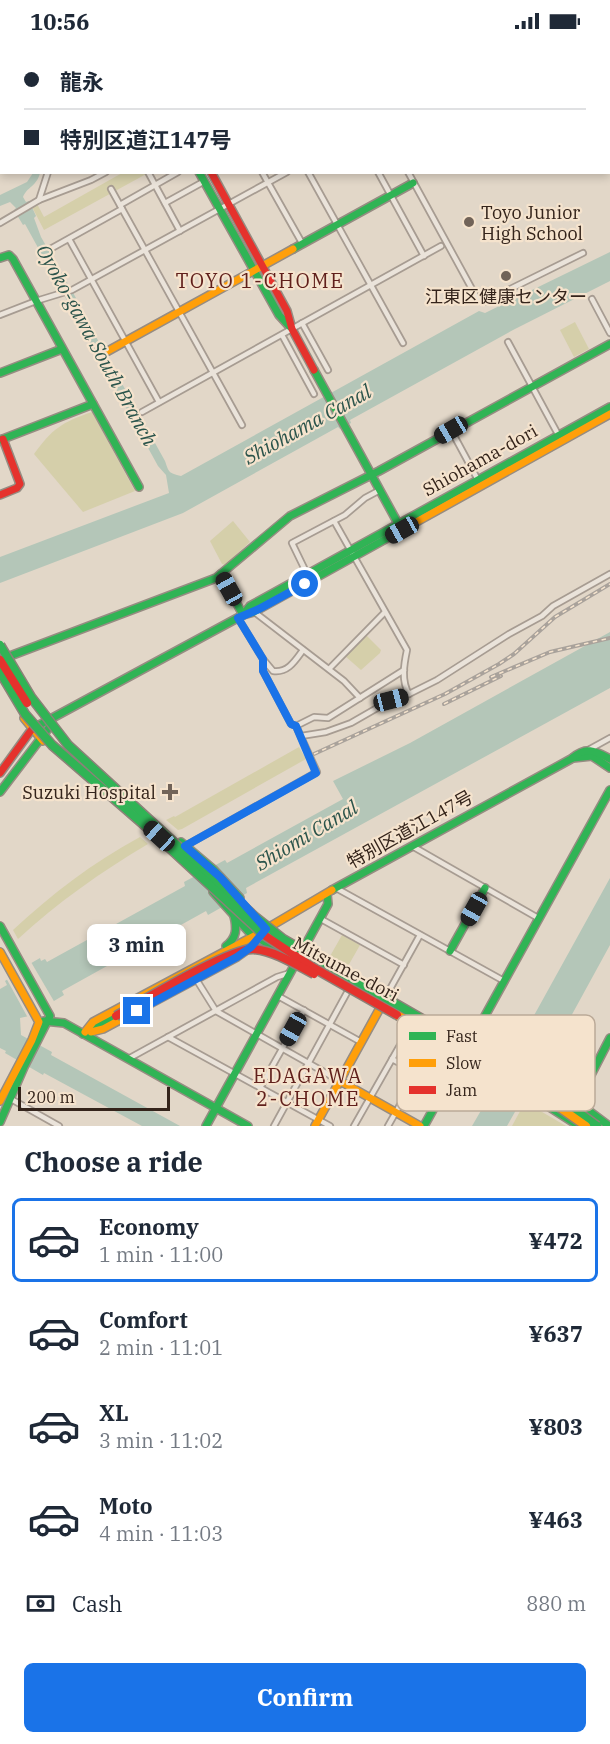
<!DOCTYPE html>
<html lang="en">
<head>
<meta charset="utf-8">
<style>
	:root { --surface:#fff; --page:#f6f6f7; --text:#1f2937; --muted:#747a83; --line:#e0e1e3; --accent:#1a73e8 }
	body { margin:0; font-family:"IBM Plex Serif","Noto Sans JP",serif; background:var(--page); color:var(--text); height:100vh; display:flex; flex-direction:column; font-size:22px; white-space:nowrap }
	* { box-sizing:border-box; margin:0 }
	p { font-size:20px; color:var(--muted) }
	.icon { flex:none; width:33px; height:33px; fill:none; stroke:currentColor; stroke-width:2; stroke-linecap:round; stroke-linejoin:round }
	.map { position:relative; height:1084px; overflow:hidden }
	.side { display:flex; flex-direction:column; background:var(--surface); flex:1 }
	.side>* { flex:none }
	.top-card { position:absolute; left:0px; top:0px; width:610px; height:132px; box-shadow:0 3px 9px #0003; display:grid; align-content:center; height:132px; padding:0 24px; background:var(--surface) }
	.scale { position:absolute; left:18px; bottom:15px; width:152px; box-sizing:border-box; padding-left:6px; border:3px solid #34241b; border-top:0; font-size:16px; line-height:21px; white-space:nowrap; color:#34241b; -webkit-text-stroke:4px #f5e3cd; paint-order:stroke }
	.end { position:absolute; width:27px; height:27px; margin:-14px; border:8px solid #1a73e8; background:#fff; box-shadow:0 0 0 3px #fff }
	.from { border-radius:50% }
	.bubble { position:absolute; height:42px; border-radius:9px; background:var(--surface); box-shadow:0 3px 9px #0003; font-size:20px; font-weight:700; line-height:42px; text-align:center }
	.car { position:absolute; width:18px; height:36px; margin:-18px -9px; border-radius:8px; box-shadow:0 0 4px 2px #0007; background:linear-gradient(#222 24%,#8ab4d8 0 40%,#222 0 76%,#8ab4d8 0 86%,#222 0) }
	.top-card b { display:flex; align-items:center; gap:21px; height:57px; font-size:22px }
	.top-card b+b { border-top:2px solid var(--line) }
	.top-card i { width:15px; height:15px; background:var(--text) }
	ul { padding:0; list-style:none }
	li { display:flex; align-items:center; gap:18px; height:84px; margin:0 12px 9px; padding:0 12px; border:3px solid transparent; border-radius:9px }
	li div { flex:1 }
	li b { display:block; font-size:22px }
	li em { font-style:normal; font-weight:700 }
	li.selected { border-color:var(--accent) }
	li>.icon { width:54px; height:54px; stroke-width:1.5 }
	h2 { padding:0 24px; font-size:27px; line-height:72px }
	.pay { display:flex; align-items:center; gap:15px; height:66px; padding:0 24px; font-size:22px }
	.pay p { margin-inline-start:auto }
	.button { display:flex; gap:12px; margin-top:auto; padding:12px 24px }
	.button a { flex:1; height:69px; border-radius:9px; background:var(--accent); color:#fff; font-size:24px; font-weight:700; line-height:69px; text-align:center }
	.status { display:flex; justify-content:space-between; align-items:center; height:42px; padding:0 30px; background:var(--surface); direction:ltr }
	.status svg { height:16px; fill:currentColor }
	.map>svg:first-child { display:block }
	.green { fill:#d5cfaa }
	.water { fill:#b4c6b8 }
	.pier { fill:#e2d7c8 }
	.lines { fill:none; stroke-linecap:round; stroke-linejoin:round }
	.street-casing { stroke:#a79c92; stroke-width:8 }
	.fast-casing { stroke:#968c82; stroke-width:10 }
	.slow-casing { stroke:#968c82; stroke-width:10 }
	.jam-casing { stroke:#968c82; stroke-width:10 }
	.street { stroke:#eae3da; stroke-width:4.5 }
	.fast { stroke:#30b455; stroke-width:7 }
	.slow { stroke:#ff9f0a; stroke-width:7 }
	.jam { stroke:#e5322d; stroke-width:7 }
	.rail-casing { stroke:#a9a29b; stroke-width:4 }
	.rail { stroke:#f5e3cd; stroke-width:1.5; stroke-dasharray:4.5; stroke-linecap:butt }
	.fast-bridge-casing { stroke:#8c8279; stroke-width:11; stroke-linecap:butt }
	.slow-bridge-casing { stroke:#8c8279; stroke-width:11; stroke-linecap:butt }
	.jam-bridge-casing { stroke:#8c8279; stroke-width:11; stroke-linecap:butt }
	.fast-bridge { stroke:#30b455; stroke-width:8 }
	.slow-bridge { stroke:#ff9f0a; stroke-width:8 }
	.jam-bridge { stroke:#e5322d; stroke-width:8 }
	.route { stroke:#1a73e8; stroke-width:8 }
	.poi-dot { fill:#716358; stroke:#f5e3cd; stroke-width:2 }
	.labels { text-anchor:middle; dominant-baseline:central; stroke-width:4.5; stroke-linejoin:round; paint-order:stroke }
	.poi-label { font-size:18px; fill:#34241b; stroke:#f5e3cd; text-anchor:start }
	.street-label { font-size:18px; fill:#34241b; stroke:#f5e3cd }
	.neighbourhood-label { font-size:20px; letter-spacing:1.5px; fill:#601f1b; stroke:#f5e3cd }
	.water-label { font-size:20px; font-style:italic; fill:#2b544b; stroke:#f5e3cd }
	.key { fill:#f5e3cd; stroke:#bbaa98; stroke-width:1.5 }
	.key-label { font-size:16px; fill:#34241b }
</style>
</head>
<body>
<div class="status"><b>10:56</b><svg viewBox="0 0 49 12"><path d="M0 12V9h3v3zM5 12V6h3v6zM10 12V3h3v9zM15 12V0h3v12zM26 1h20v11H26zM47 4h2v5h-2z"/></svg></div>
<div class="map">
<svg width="610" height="1084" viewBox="0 0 610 1084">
	<rect width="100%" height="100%" fill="#e2d7c8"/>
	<g class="green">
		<path d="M122 131H148L44 188 31 163 36 160 44 175Z"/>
		<path d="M575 280 589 307 574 315 560 288Z"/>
		<path d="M92 370 135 449 83 470 34 412C52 387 62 380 92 370Z"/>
		<path d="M233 479 250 500 225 523 222 522 210 499Z"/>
		<path d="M364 594H367L381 608 380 611 361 628 345 614Z"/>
		<path d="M299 705 306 717 182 787 178 788 166 778 174 774 175 775Z"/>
		<path d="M140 795 148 802C101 830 58 860 18 897L13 888C52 852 92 821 140 795Z"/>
		<path d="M342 893 360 903 347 926 329 916Z"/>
		<path d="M525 1060 566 1084H512Z"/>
	</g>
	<g class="water">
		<path d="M33 131H40C37 144 27 145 23 155L26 160 29 159 36 174 34 176 41 195 76 256 75 257 165 419C169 431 169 431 181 434L479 269 485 271 610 210V239L513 288 350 378 351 381 340 387 338 385 183 471 0 541V515L169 451 166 433 158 424 25 182 23 183 14 168 16 166 10 160 0 164V153L27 140Z"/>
		<path d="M610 590V646L246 846 247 851 208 873 206 869 62 949 64 953 29 974 20 976 21 993 52 1010 51 1013 180 1084H142L44 1031 43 1033 5 1011 6 1009 0 1006V947L7 943 5 939 8 937 7 935 40 916 41 919 45 917 47 920 185 844 184 840 225 818 227 821 343 757 333 739 410 701Z"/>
		<path d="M610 836V903L523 1062 520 1061 507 1084H472L490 1053 486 1050 518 995 521 997Z"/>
	</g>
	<path class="pier" d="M31 920 55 961 28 976 5 934Z"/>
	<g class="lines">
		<g class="street-casing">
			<g id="street">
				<path d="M6 0V2"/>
				<path d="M56 0V2"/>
				<path d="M108 0V2"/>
				<path d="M246 0 247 2"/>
				<path d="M116 2 121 0"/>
				<path d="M355 2 358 0"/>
				<path d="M0 34 2 33"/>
				<path d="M148 130 180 189"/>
				<path d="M262 130 302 201"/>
				<path d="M308 130 403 301"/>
				<path d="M378 130 424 214"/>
				<path d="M408 130 478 258 484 260 583 211"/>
				<path d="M111 147 242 383"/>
				<path d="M39 158 48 130"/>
				<path d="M165 161 203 140 202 138"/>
				<path d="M120 163 178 130"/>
				<path d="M0 181 39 158 91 138 106 130"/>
				<path d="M69 197 159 360"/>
				<path d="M52 206 122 167"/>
				<path d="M592 257 610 291"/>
				<path d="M0 273 36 259 72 248 287 130"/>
				<path d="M302 281 328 328"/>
				<path d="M282 293 314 352"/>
				<path d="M508 300 560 396"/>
				<path d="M142 370 441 204"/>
				<path d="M451 388 478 438"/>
				<path d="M334 479 407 608C404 622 401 639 409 652"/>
				<path d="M307 532 292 501 345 473 365 456 380 448"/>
				<path d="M253 569 344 639 360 656"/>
				<path d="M263 617 273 629C288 631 295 619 303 608"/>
				<path d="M329 627 385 570"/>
				<path d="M296 684 314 675 328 676 404 628"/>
				<path d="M301 694 326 690 351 681 391 658 405 654 437 638 509 592 542 574 553 564 610 532"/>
				<path d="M590 707 610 696"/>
				<path d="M185 804 317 730 296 684 291 682 263 629V617L238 576"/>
				<path d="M412 804 538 876"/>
				<path d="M336 846 504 939"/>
				<path d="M321 877 404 923"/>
				<path d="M196 937 216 969 340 1039"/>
				<path d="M278 954 361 1000"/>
				<path d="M385 956 420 893"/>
				<path d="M168 995 330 1084"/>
				<path d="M128 1017 277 935 290 931"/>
				<path d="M392 1017 445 1046"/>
				<path d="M260 1046 304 968"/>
				<path d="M11 1057 59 1084"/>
				<path d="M274 1084 349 947"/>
				<path d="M354 1084 412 982"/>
				<path d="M388 1084 418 1031"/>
			</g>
		</g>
		<g class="fast-casing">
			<g id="fast">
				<path d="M164 0V2"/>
				<path d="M577 0V2"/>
				<path d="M280 2 283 0"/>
				<path d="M609 73 610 75"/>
				<path d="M0 111 2 110"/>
				<path d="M199 130 279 273 290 285"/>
				<path d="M293 207 413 141"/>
				<path d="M0 216 9 213 13 217 139 445"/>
				<path d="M314 328 400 485"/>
				<path d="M0 331 62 307"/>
				<path d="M0 398 93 362"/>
				<path d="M221 532 243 573"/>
				<path d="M243 573 250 564 610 365"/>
				<path d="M2 617 216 536 290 474 379 429 610 302"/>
				<path d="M32 687 243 573 254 570 411 483"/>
				<path d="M573 716 592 714 610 726"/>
				<path d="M0 750 51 683"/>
				<path d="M181 800 213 827 240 856"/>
				<path d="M332 848 571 717C586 704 594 708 610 717"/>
				<path d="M213 850 249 890 287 914"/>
				<path d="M0 884 50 974 24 1025 0 1080"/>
				<path d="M226 904C237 896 237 886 234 874"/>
				<path d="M450 909 485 846"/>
				<path d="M44 979 64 981 248 1084"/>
				<path d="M83 992 116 974"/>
				<path d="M537 1039 577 1060 609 1084"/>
				<path d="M512 1041 579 1084"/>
				<path d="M577 1060 610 996"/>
				<path d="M206 1084 328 862 327 852"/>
				<path d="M424 1084 610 748"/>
			</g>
		</g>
		<g class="slow-casing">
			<g id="slow">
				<path d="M262 2 265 0"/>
				<path d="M0 120H2"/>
				<path d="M108 309 293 207"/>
				<path d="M411 483 610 372"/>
				<path d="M24 676 43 699"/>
				<path d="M0 910 39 980 32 998 0 1059"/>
				<path d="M85 990 93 980 254 894 332 848"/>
				<path d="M91 990 103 987 237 915 251 905 261 894"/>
				<path d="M340 1039 420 1084"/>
				<path d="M315 1084 385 957"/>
			</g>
		</g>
		<g class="jam-casing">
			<g id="jam">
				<path d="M211 130 287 269 292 287 314 328"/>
				<path d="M0 453 17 446 20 442 3 397"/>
				<path d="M0 731 32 687"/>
			</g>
		</g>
		<use href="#street" class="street"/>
		<use href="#fast" class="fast"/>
		<use href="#slow" class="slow"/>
		<use href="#jam" class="jam"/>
		<g class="rail-casing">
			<g id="rail">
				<path d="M491 635 550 610 610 596"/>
				<path d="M444 662 501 634"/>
				<path d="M314 712 445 652 499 622 514 612 555 575 610 542"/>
			</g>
		</g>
		<use href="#rail" class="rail"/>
		<g class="fast-bridge-casing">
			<g id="fast-bridge">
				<path d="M0 603 31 655 68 703 254 874 283 897 556 1054 597 1084"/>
				<path d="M0 630 25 672 52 703 149 787 264 893"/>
			</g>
		</g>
		<g class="slow-bridge-casing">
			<path id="slow-bridge" d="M397 973 549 1058 586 1084"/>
		</g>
		<g class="jam-bridge-casing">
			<g id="jam-bridge">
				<path d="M0 618 27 661"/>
				<path d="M264 893 314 926 397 973"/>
				<path d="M116 974C141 960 231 905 254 907 275 909 295 922 314 932"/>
			</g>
		</g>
		<use href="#fast-bridge" class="fast-bridge"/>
		<use href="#slow-bridge" class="slow-bridge"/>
		<use href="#jam-bridge" class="jam-bridge"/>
	</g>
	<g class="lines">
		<path class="route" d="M137 969 237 915 251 905 266 887 220 835 185 804 316 731 296 684 291 682 263 629V617L238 576 259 567 305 542"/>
	</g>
	<g class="poi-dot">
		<circle cx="469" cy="180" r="6"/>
		<circle cx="506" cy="234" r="6"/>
		<path d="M167 741h6v6h6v6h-6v6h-6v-6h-6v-6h6z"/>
	</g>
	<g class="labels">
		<g class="poi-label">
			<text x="481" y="170">Toyo Junior<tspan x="481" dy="21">High School</tspan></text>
			<text x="506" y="254" text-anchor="middle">江東区健康センター</text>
			<text x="156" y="750" text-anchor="end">Suzuki Hospital</text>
		</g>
		<g class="street-label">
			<text transform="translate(480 418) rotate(-29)">Shiohama-dori</text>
			<text transform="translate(410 787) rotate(-29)">特別区道江147号</text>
			<text transform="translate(346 927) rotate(28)">Mitsume-dori</text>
		</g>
		<g class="neighbourhood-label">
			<text x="260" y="238">TOYO 1-CHOME</text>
			<text x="308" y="1033">EDAGAWA<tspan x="308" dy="23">2-CHOME</tspan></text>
		</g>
		<g class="water-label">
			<text transform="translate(97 303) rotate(61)">Oyoko-gawa South Branch</text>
			<text transform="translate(307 382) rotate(-29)">Shiohama Canal</text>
			<text transform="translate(306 793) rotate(-31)">Shiomi Canal</text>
		</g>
	</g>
	<rect x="397" y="973" width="198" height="96" rx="9" class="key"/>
	<rect x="409" y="990" width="27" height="8" fill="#30b455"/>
	<rect x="409" y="1017" width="27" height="8" fill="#ff9f0a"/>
	<rect x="409" y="1044" width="27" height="8" fill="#e5322d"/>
	<g class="key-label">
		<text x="446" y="1000">Fast</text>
		<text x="446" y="1027">Slow</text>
		<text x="446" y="1054">Jam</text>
	</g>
</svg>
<div class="scale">200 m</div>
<i class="end from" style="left:305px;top:542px"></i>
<i class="end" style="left:137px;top:969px"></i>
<div class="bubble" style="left:87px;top:882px;width:99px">3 min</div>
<i class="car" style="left:451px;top:388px;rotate:240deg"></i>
<i class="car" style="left:402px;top:488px;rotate:241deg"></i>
<i class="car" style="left:229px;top:547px;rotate:331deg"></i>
<i class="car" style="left:391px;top:658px;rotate:76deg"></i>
<i class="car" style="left:159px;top:794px;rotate:312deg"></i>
<i class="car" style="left:474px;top:867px;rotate:209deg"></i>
<i class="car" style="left:293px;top:987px;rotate:209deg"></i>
<div class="top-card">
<b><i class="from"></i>龍永</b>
<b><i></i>特別区道江147号</b>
</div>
</div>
<section class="side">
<h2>Choose a ride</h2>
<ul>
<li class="selected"><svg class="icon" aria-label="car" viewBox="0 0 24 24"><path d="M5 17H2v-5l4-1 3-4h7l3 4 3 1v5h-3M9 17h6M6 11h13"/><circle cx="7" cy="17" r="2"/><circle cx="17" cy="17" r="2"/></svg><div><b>Economy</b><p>1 min · 11:00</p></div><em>¥472</em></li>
<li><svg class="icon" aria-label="car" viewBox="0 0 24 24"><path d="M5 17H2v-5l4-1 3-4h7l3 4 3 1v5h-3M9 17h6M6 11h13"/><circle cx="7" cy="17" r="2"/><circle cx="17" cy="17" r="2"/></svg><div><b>Comfort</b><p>2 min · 11:01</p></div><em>¥637</em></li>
<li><svg class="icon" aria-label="car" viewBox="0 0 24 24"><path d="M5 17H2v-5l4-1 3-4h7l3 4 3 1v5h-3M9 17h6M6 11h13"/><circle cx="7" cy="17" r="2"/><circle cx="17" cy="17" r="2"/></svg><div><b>XL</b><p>3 min · 11:02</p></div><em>¥803</em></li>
<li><svg class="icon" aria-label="car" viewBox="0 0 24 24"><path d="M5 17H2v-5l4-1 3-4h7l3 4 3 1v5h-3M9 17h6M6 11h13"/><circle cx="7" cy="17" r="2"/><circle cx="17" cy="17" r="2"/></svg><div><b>Moto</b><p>4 min · 11:03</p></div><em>¥463</em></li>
</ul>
<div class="pay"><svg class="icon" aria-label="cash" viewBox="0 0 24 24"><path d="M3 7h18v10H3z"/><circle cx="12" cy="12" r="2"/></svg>Cash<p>880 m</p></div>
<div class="button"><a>Confirm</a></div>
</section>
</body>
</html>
